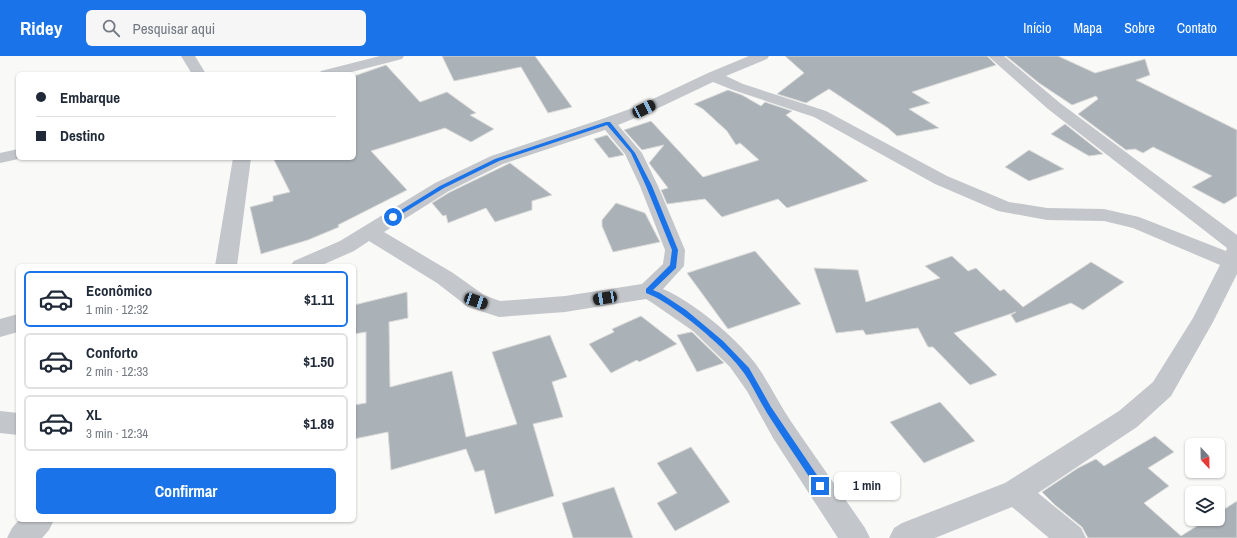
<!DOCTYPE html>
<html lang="pt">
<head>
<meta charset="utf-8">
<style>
	:root { --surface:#fff; --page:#f6f6f7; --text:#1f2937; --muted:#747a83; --line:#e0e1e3; --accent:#1a73e8 }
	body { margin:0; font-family:"Archivo Narrow",sans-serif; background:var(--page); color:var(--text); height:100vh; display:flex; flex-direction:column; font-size:15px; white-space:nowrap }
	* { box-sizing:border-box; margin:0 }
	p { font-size:13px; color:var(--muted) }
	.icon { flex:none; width:22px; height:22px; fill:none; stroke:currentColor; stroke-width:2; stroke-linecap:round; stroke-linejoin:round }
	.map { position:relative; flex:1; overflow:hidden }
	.side { position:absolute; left:16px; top:208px; width:340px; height:258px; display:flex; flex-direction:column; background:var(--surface); border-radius:6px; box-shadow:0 1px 3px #0004 }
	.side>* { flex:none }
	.banner { position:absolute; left:16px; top:16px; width:340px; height:88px; border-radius:6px; box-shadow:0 1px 3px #0004; display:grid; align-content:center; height:88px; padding:0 20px; background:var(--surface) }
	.needle { width:26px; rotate:158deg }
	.controls { position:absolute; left:1185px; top:382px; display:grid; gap:8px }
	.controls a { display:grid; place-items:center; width:40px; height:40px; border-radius:6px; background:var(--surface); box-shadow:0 1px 3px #0004; font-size:20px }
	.end { position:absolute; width:18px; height:18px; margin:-9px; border:5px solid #1a73e8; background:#fff; box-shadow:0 0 0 2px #fff }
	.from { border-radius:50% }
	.bubble { position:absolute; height:28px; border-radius:6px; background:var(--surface); box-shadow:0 1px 3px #0004; font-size:13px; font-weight:700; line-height:28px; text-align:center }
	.car { position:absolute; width:12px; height:24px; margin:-12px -6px; border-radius:5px; box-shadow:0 0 3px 1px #0007; background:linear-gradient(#222 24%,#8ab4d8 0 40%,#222 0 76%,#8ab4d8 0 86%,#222 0) }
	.banner b { display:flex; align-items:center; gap:14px; height:38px; font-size:15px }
	.banner b+b { border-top:1px solid var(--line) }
	.banner i { width:10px; height:10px; background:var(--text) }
	ul { padding:7px 0 0; list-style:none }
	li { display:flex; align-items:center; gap:12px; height:56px; margin:0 8px 6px; padding:0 12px; border:2px solid var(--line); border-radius:6px }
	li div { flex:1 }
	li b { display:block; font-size:15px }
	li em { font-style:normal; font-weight:700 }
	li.active { border-color:var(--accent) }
	li>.icon { width:36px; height:36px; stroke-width:1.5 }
	.button { display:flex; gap:8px; margin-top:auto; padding:8px 20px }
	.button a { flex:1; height:46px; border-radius:6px; background:var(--accent); color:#fff; font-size:16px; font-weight:700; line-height:46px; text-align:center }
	header { display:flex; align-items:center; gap:24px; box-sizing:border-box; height:56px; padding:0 20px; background:var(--accent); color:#fff }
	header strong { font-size:19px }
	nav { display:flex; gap:22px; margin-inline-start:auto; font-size:14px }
	.search { width:280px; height:36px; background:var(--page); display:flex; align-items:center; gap:10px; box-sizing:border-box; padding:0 14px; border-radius:6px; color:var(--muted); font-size:15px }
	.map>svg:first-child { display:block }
	.building { fill:#aab1b7; stroke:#dbdbd9 }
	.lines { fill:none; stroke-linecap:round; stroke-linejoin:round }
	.minor { fill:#c3c6ca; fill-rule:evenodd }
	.route { fill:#1a73e8 }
</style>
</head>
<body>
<header>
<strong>Ridey</strong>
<div class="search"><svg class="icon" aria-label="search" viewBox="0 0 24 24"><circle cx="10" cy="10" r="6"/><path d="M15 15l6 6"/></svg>Pesquisar aqui</div>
<nav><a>Início</a><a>Mapa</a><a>Sobre</a><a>Contato</a></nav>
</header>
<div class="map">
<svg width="1237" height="482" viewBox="0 0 1237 482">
	<rect width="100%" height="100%" fill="#f9f9f7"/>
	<g class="building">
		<path d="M442 0H535L572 51 548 57 521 11 454 25Z"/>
		<path d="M785 0H987L996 9 912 36 930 47 909 53 939 72 897 80 888 72 829 33 806 47 777 38 804 17Z"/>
		<path d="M1006 0H1058L1095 17 1145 3 1150 19 1136 24 1237 74V140L1224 148 1192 131 1212 120 1153 91 1143 97 1135 93 1126 94 1078 58 1098 43 1096 40 1072 49 1039 27Z"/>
		<path d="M386 9 420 46 447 36 476 57 470 59 494 73 471 86 445 72 371 95 407 134 338 169 339 171 308 184 261 198 250 151 273 145V140L290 136 273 102H354V20Z"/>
		<path d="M728 34 742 39 761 50 765 46 792 55 786 59 868 125 787 152 778 143 722 161 705 143 667 148 661 134 668 132 649 107 664 89 642 94 624 74 651 65 703 121 759 104 740 87 736 89 727 75 703 53 694 48Z"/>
		<path d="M1065 68 1103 98 1089 100 1051 78Z"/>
		<path d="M607 79 624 99 609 102 594 83Z"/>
		<path d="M1029 94 1064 113 1029 125 1005 111Z"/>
		<path d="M510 107 552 139 532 145V154L495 166 486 152 448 167 446 159 443 160 432 147 450 136Z"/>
		<path d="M616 147 645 157 660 186 613 196 602 170V164Z"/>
		<path d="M755 195 801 248 728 273 687 217Z"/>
		<path d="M952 200 968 215 976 212 1000 235 1004 233 1023 251 1091 206 1124 226 1083 254 1071 247 1016 267 1011 259 1016 256 954 277 997 319 970 329 933 291H928L918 272 866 279 863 274 836 277 814 212 858 214 866 246 940 222 925 210Z"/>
		<path d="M407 236 408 262 389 266 390 331 452 315 466 381 517 368 492 296 550 279 567 321 552 326 563 361 533 368 554 440 495 458 484 414 475 416 466 393 391 414 388 376 354 383V349L366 347V276L354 278V249Z"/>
		<path d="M641 260 677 288 639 306 637 304 611 317 589 288 614 276 612 273Z"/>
		<path d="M691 276H692L724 307 697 316 677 279Z"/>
		<path d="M940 346 975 385 924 407 890 366Z"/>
		<path d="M1155 380 1174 396 1148 412 1169 430 1144 447 1181 480 1208 463H1218V457L1237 445V482H1088L1082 471 1055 449 1042 436 1078 412 1096 403 1104 410Z"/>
		<path d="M691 391 730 446 675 475 657 447 677 437 657 407Z"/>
		<path d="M614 431 633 482H573L562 447Z"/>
	</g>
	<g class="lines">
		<g class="minor">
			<path d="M181 0H195L206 18H192Z"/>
			<path d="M380 0H404L402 3 344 18H319L321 15Z"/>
			<path d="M749 0H769L767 3 726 20 743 28 826 55 947 120 1009 146 1047 152 1104 153 1139 161 1226 195 1227 192 1048 53 988 0H1004L1060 47 1237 179V218L1213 266 1171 340 1137 371 1038 437 1081 472 1086 482H1049L1012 451 935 482H889L894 472 902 467 1005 427 1119 355 1153 326 1193 262 1220 209 1133 172 1104 165 1047 164 998 155 935 128 814 61 733 34 713 26 650 56 618 69 642 97 658 130 685 194 684 210 663 233C695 247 734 280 755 307 769 326 779 348 792 367 816 402 841 437 865 472L870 482H838L773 382 747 335 730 311 693 275 651 246 646 243 565 256 499 261 468 251 437 227 369 185 354 195 320 210H290L294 205 340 185 435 127 491 100 602 63 638 50 708 17ZM605 74 625 98 640 130 665 194 663 208 642 228 565 240 500 245 484 239 453 217 384 176 449 135 503 108Z"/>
			<path d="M18 93V102H23L0 107V97Z"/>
			<path d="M233 102H251L237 210H215Z"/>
			<path d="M18 258V276L0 281V263Z"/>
			<path d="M0 355 18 357V379L0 377Z"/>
			<path d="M19 464H54L49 474 42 482H7L12 472Z"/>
		</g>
	</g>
	<path class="route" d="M606 66H610L635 97 652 130 678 194 676 212 653 234 660 237 686 254 723 285 749 312 771 351 823 428 824 430 823 433H817C801 408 783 382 767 357 759 344 753 330 744 317 729 294 672 246 646 237V233L670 209 672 194 646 130 631 97 607 69 499 105 444 132 395 162 390 161 440 130 495 103Z"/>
</svg>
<div class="controls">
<a><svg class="needle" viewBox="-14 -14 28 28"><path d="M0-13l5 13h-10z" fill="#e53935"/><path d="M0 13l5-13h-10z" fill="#747a83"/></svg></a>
<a><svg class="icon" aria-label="layers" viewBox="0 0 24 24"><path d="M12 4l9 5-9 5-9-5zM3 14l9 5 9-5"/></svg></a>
</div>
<i class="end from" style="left:393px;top:161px"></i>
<i class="end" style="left:820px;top:430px"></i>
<div class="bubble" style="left:834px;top:416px;width:66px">1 min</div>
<i class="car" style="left:644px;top:53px;rotate:64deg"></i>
<i class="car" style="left:605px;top:242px;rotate:261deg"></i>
<i class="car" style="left:476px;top:245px;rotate:109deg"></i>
<div class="banner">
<b><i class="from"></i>Embarque</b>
<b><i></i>Destino</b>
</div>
<section class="side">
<ul>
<li class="active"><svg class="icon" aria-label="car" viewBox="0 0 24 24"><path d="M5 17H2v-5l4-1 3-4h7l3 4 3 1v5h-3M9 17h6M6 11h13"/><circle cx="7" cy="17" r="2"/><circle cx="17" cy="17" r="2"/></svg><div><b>Econômico</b><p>1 min · 12:32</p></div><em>$1.11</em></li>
<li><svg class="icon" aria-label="car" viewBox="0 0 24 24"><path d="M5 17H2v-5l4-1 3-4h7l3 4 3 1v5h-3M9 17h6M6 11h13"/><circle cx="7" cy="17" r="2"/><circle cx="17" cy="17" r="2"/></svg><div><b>Conforto</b><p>2 min · 12:33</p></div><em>$1.50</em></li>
<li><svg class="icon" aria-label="car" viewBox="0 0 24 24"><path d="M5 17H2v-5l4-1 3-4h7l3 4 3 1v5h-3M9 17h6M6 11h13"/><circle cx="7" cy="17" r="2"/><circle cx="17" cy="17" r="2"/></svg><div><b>XL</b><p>3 min · 12:34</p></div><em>$1.89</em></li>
</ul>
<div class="button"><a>Confirmar</a></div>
</section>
</div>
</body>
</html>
